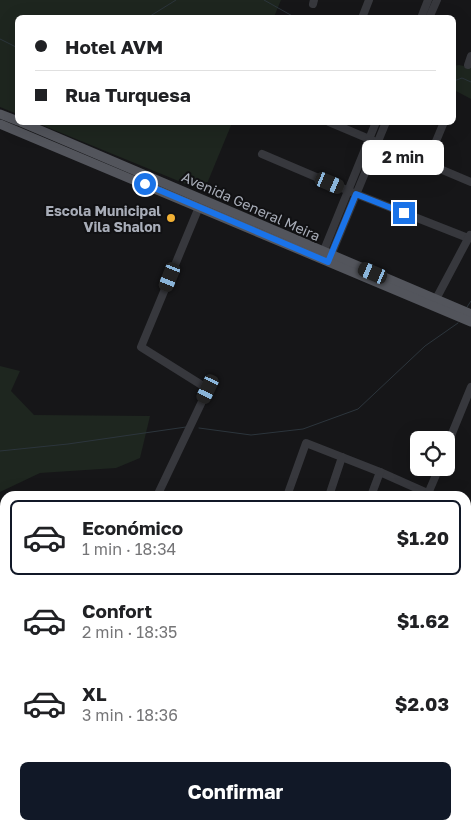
<!DOCTYPE html>
<html lang="es">
<head>
<meta charset="utf-8">
<style>
	:root { --surface:#fff; --page:#f2f2f2; --text:#202124; --muted:#757577; --line:#e0e0e0; --accent:#111827 }
	body { margin:0; font-family:"Golos Text",sans-serif; background:var(--page); color:var(--text); height:100vh; display:flex; flex-direction:column; font-size:19px; white-space:nowrap }
	* { box-sizing:border-box; margin:0 }
	p { font-size:16px; color:var(--muted) }
	.icon { flex:none; width:28px; height:28px; fill:none; stroke:currentColor; stroke-width:2; stroke-linecap:round; stroke-linejoin:round }
	.map { position:relative; flex:1; overflow:hidden }
	.details { position:absolute; left:0px; top:491px; width:471px; height:339px; display:flex; flex-direction:column; background:var(--surface); border-radius:15px 15px 0 0; box-shadow:0 5px 20px #0002 }
	.details>* { flex:none }
	.hud { position:absolute; left:15px; top:15px; width:441px; height:110px; border-radius:8px; box-shadow:0 5px 20px #0002; display:grid; align-content:center; height:110px; padding:0 20px; background:var(--surface) }
	.fabs { position:absolute; left:410px; top:431px; display:grid; gap:10px }
	.fabs a { display:grid; place-items:center; width:45px; height:45px; border-radius:8px; background:var(--surface); box-shadow:0 5px 20px #0002; font-size:25px }
	.end { position:absolute; width:22px; height:22px; margin:-11px; border:6px solid #1a73e8; background:#fff; box-shadow:0 0 0 2px #fff }
	.from { border-radius:50% }
	.bubble { position:absolute; height:35px; border-radius:8px; background:var(--surface); box-shadow:0 5px 20px #0002; font-size:16px; font-weight:700; line-height:35px; text-align:center }
	.car { position:absolute; width:15px; height:30px; margin:-15px -8px; border-radius:6px; box-shadow:0 0 4px 1px #0007; background:linear-gradient(#222 24%,#8ab4d8 0 40%,#222 0 76%,#8ab4d8 0 86%,#222 0) }
	.hud b { display:flex; align-items:center; gap:18px; height:48px; font-size:19px }
	.hud b+b { border-top:1px solid var(--line) }
	.hud i { width:12px; height:12px; background:var(--text) }
	ul { padding:9px 0 0; list-style:none }
	li { display:flex; align-items:center; gap:15px; height:75px; margin:0 10px 8px; padding:0 10px; border:2px solid transparent; border-radius:8px }
	li div { flex:1 }
	li b { display:block; font-size:19px }
	li em { font-style:normal; font-weight:700 }
	li.current { border-color:var(--accent) }
	li>.icon { width:45px; height:45px; stroke-width:1.5 }
	.button { display:flex; gap:10px; margin-top:auto; padding:10px 20px }
	.button a { flex:1; height:58px; border-radius:8px; background:var(--accent); color:#fff; font-size:20px; font-weight:700; line-height:58px; text-align:center }
	.map>svg:first-child { display:block }
	.green { fill:#1e261f }
	.lines { fill:none; stroke-linecap:round; stroke-linejoin:round }
	.stream { stroke:#2c353c; stroke-width:1 }
	.minor { stroke:#37383d; stroke-width:8 }
	.major { stroke:#53555c; stroke-width:9 }
	.route { stroke:#1a73e8; stroke-width:6 }
	.poi-dot { fill:#f2b134; stroke:#111113; stroke-width:2 }
	.labels { text-anchor:middle; dominant-baseline:central; stroke-width:4; stroke-linejoin:round; paint-order:stroke }
	.street-label { font-size:14px; fill:#a8adb8; stroke:#111113 }
	.poi-label { font-size:14px; font-weight:bold; fill:#a8adb8; stroke:#111113; text-anchor:end }
</style>
</head>
<body>
<div class="map">
<svg width="471" height="829" viewBox="0 0 471 829">
	<rect width="100%" height="100%" fill="#161618"/>
	<g class="green">
		<path d="M0 0H281L274 17 18 18 17 114 0 107Z"/>
		<path d="M459 65 468 67 471 65V99L456 91 454 88V66Z"/>
		<path d="M37 123 232 122V123L206 186 198 189Z"/>
		<path d="M0 366 20 371 11 391 34 415 150 416 140 458 116 468 40 473 0 492Z"/>
		<path d="M0 515 5 517V825H245L255 829H0Z"/>
	</g>
	<g class="lines">
		<g class="stream">
			<path d="M264 0 296 18"/>
			<path d="M147 18 176 0"/>
			<path d="M0 39 18 48"/>
			<path d="M454 81 462 78 471 82"/>
			<path d="M467 307 471 301"/>
			<path d="M199 428 251 435 303 429 358 409 425 346 458 323"/>
			<path d="M0 451 68 444 186 427"/>
			<path d="M50 829 51 825"/>
		</g>
		<g class="minor">
			<path d="M313 4 314 0"/>
			<path d="M362 18 369 0"/>
			<path d="M421 18 428 0"/>
			<path d="M429 18 437 0"/>
			<path d="M468 65 471 56"/>
			<path d="M329 122 471 182"/>
			<path d="M262 154 356 194 468 238"/>
			<path d="M427 163 444 122"/>
			<path d="M322 255 376 122"/>
			<path d="M329 260 386 122"/>
			<path d="M436 299 470 235"/>
			<path d="M446 448 471 387"/>
			<path d="M157 496 208 389 141 347 199 207"/>
			<path d="M287 496 306 443 380 472 434 496"/>
			<path d="M329 496 342 457"/>
			<path d="M371 496 380 472"/>
			<path d="M427 496 439 468"/>
			<path d="M466 529 471 516"/>
			<path d="M0 553 5 555"/>
			<path d="M0 604 5 606"/>
			<path d="M466 652 471 654"/>
			<path d="M0 653 5 655"/>
			<path d="M466 672 471 658"/>
			<path d="M0 701 5 702"/>
			<path d="M0 770 5 772"/>
			<path d="M466 775 471 776"/>
			<path d="M0 780H5"/>
		</g>
		<g class="major">
			<path d="M0 114 18 121"/>
			<path d="M21 122 471 314"/>
			<path d="M0 124 471 322"/>
		</g>
	</g>
	<g class="lines">
		<path class="route" d="M145 184 328 262 356 194 404 213"/>
	</g>
	<circle class="poi-dot" cx="171" cy="218" r="5"/>
	<g class="labels">
		<g class="street-label">
			<text transform="translate(251 206) rotate(24)">Avenida General Meira</text>
		</g>
		<g class="poi-label">
			<text x="161" y="210">Escola Municipal<tspan x="161" dy="16">Vila Shalon</tspan></text>
		</g>
	</g>
</svg>
<div class="fabs">
<a><svg class="icon" aria-label="locate" viewBox="0 0 24 24"><circle cx="12" cy="12" r="6"/><path d="M12 2v4M12 18v4M2 12h4M18 12h4"/></svg></a>
</div>
<i class="end from" style="left:145px;top:184px"></i>
<i class="end" style="left:404px;top:213px"></i>
<div class="bubble" style="left:362px;top:140px;width:82px">2 min</div>
<i class="car" style="left:330px;top:183px;rotate:113deg"></i>
<i class="car" style="left:373px;top:273px;rotate:293deg"></i>
<i class="car" style="left:170px;top:277px;rotate:202deg"></i>
<i class="car" style="left:208px;top:389px;rotate:205deg"></i>
<div class="hud">
<b><i class="from"></i>Hotel AVM</b>
<b><i></i>Rua Turquesa</b>
</div>
<section class="details">
<ul>
<li class="current"><svg class="icon" aria-label="car" viewBox="0 0 24 24"><path d="M5 17H2v-5l4-1 3-4h7l3 4 3 1v5h-3M9 17h6M6 11h13"/><circle cx="7" cy="17" r="2"/><circle cx="17" cy="17" r="2"/></svg><div><b>Económico</b><p>1 min · 18:34</p></div><em>$1.20</em></li>
<li><svg class="icon" aria-label="car" viewBox="0 0 24 24"><path d="M5 17H2v-5l4-1 3-4h7l3 4 3 1v5h-3M9 17h6M6 11h13"/><circle cx="7" cy="17" r="2"/><circle cx="17" cy="17" r="2"/></svg><div><b>Confort</b><p>2 min · 18:35</p></div><em>$1.62</em></li>
<li><svg class="icon" aria-label="car" viewBox="0 0 24 24"><path d="M5 17H2v-5l4-1 3-4h7l3 4 3 1v5h-3M9 17h6M6 11h13"/><circle cx="7" cy="17" r="2"/><circle cx="17" cy="17" r="2"/></svg><div><b>XL</b><p>3 min · 18:36</p></div><em>$2.03</em></li>
</ul>
<div class="button"><a>Confirmar</a></div>
</section>
</div>
</body>
</html>
